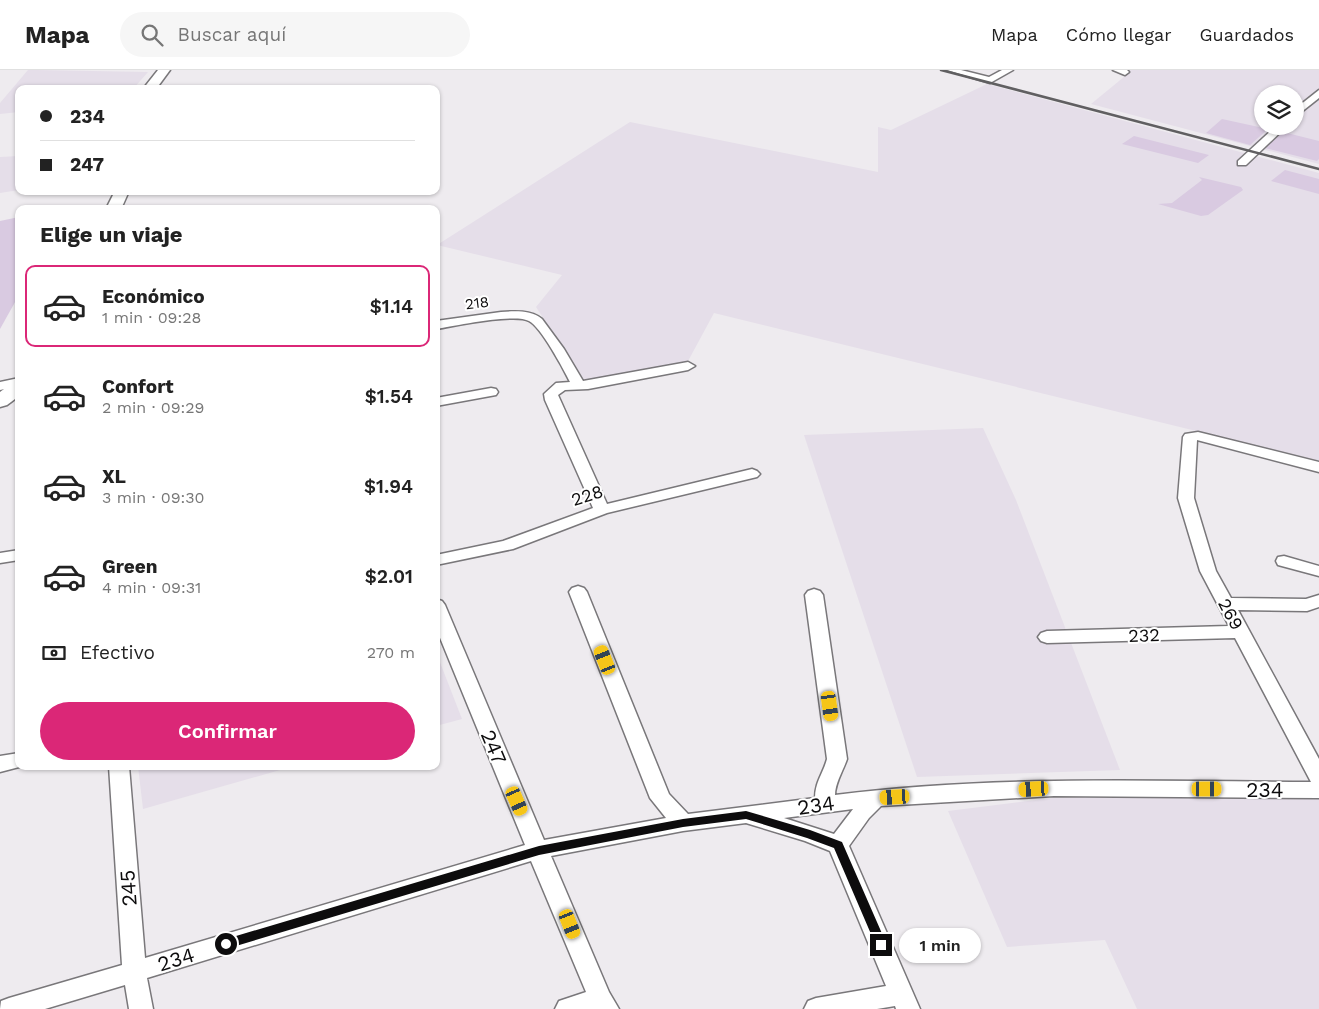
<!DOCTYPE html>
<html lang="es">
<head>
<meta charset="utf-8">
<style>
	:root { --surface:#fff; --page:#f6f6f6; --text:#222; --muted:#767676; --line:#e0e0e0; --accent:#db2777 }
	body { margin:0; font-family:"Work Sans",sans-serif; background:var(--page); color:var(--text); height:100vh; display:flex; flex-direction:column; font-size:19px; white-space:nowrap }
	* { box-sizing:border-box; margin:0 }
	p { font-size:16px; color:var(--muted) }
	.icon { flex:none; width:28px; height:28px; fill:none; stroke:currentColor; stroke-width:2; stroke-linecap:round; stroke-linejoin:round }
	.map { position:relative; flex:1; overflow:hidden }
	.side { position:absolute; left:15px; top:135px; width:425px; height:565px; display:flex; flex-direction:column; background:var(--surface); border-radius:10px; box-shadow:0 1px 4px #0004 }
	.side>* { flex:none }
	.top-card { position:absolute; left:15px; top:15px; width:425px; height:110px; border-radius:10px; box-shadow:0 1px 4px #0004; display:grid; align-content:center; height:110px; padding:0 25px; background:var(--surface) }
	.tools { position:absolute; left:1254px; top:15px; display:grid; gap:10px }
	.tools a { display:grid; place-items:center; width:50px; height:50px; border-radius:50%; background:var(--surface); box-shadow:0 1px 4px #0004; font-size:25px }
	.end { position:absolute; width:22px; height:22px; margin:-11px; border:6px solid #0d0c0d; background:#fff; box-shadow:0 0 0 2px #fff }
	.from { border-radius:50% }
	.bubble { position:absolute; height:35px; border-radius:18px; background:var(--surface); box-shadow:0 1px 4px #0004; font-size:16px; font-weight:600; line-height:35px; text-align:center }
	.car { position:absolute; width:15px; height:30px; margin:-15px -8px; border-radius:6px; box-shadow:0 0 4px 1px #0007; background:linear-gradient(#f5c518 24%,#345 0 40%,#f5c518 0 76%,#345 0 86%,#f5c518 0) }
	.top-card b { display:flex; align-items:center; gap:18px; height:48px; font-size:19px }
	.top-card b+b { border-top:1px solid var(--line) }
	.top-card i { width:12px; height:12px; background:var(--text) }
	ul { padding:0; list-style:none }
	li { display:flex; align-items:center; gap:15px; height:82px; margin:0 10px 8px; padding:0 15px; border:2px solid transparent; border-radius:10px }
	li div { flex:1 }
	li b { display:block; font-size:19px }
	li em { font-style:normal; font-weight:600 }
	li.active { border-color:var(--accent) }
	li>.icon { width:45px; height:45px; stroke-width:1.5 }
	h2 { padding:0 25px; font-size:22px; line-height:60px }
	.pay { display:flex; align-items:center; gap:12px; height:55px; padding:0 25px; font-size:19px }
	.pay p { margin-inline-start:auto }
	.action { display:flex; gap:10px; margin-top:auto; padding:10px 25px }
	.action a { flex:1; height:58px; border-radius:30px; background:var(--accent); color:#fff; font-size:20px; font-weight:600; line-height:58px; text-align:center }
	header { display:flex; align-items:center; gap:30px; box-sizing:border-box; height:70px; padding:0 25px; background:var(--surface); border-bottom:1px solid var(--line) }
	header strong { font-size:24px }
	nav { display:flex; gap:28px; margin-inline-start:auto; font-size:18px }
	.search { width:350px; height:45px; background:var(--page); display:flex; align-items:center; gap:12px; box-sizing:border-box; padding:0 18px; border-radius:28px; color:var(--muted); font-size:19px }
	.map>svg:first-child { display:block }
	.built { fill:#e5dee9; fill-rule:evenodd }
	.green { fill:#d9cae1 }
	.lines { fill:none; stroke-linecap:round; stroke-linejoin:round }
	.minor-casing { stroke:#79777a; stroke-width:3 }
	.secondary-casing { stroke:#79777a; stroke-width:3 }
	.minor { fill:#fff; fill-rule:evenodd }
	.secondary { fill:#fff; fill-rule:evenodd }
	.rail { stroke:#605f61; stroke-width:2.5 }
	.route { fill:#0d0c0d }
	.labels { text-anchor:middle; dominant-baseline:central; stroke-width:4; stroke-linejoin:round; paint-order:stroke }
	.far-street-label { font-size:15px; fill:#0d0c0d; stroke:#fff }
	.street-label { font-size:18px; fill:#0d0c0d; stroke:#fff }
	.near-street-label { font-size:21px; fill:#0d0c0d; stroke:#fff }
</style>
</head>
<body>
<header>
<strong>Mapa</strong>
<div class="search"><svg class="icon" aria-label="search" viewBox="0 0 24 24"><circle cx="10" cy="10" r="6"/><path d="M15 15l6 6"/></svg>Buscar aquí</div>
<nav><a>Mapa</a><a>Cómo llegar</a><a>Guardados</a></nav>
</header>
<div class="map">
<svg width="1319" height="939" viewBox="0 0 1319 939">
	<rect width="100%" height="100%" fill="#eeebef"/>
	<g class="built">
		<path d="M28 0H37L148 2 133 19H19V42L0 44V33Z"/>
		<path d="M1124 0H1319V94L1091 34 1130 2ZM1262 24H1295V56H1262Z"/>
		<path d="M987 14 1319 103V391L714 243 687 293 586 313 536 237 562 205 437 175 630 52 878 102V57L891 60Z"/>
		<path d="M19 86V120L0 123V87Z"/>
		<path d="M983 358 1016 430 1120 700 917 707 804 365Z"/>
		<path d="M436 582 462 649 436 656Z"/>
		<path d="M138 696H294L143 739Z"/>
		<path d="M1319 725V939H1137L1105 870 1007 877 948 741 1051 728Z"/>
	</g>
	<g class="green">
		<path d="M1222 49 1268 59 1250 75 1206 63Z"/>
		<path d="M1283 62 1319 71V89L1317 91 1265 78Z"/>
		<path d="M1134 66 1209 85 1198 93 1122 74Z"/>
		<path d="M1285 100 1319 109V124L1271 111Z"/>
		<path d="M1199 107 1241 117 1243 120 1208 145 1201 146 1158 134 1172 133 1202 110Z"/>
		<path d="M19 147V225L0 259V151Z"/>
	</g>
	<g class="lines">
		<g class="minor-casing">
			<g id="minor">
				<path d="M947 0H961L989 7 1002 0H1013L990 13Z"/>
				<path d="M1113 0H1127L1129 2 1125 5Z"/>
				<path d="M1319 20V28L1295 47V39Z"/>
				<path d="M1276 56H1287L1246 95H1238V91Z"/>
				<path d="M501 242C515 241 531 240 542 249L564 279 583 311 688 292 695 296 688 300 588 319 565 320 558 325 607 434 752 399 757 401 760 404 757 407 607 443 513 479 436 495V485L503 471 593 438 545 330 544 324 556 313 570 312C563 298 541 257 529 251 515 243 454 256 436 259V251Z"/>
				<path d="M19 308V316L0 320V312Z"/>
				<path d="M491 318 496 319 498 322 496 325 436 336V328Z"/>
				<path d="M1198 362 1319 392V402L1197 370 1194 428 1216 501 1231 528 1306 529 1319 525V537L1307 541 1238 540 1319 689V728L1054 726 881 736 869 748 849 776 920 939H896L895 936 877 939H804L808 931 816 928 886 916 830 781 805 771 746 753 683 761 551 786 609 922 619 939H555L559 931 586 922 531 791 147 908 153 939H129L125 915 45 939H0L1 931 9 928 122 895 109 696H129L145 888 525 775 436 558V529L442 531 445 535 544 770 666 748 650 728 569 522 572 518 578 516 584 518 587 522 669 724 688 744 815 728C815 712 823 704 827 689L805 525 808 521 814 519 820 521 823 525 847 689C843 701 835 713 835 725 993 705 1153 711 1311 712L1235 568 1047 573 1041 571 1038 567 1041 563 1047 561 1229 556 1200 501 1178 428 1183 367 1185 364ZM853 739 834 764 784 748Z"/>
				<path d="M19 480V490L0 493V483Z"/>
				<path d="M1284 486 1319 496V506L1278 495 1276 491 1278 487Z"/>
				<path d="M19 683V696H23L0 702V686Z"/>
			</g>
		</g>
		<g class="secondary-casing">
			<g id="secondary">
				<path d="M158 0H170L156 19H143Z"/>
				<path d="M115 121H129L121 139H106Z"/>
				<path d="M19 311V326L7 335 0 337V322L12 313Z"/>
			</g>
		</g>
		<use href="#minor" class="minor"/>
		<use href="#secondary" class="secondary"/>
		<path class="rail" d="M941 0 1319 99"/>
	</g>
	<path class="route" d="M746 741 810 760 842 772 887 875 885 878H877L834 778 807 768 746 749 683 757 539 785 226 879 222 878 220 874 222 871 226 869 539 776 683 749Z"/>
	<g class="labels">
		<g class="far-street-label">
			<text transform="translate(477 233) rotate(-7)">218</text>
		</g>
		<g class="street-label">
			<text transform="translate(587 425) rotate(-18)">228</text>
			<text transform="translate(1231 544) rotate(62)">269</text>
			<text transform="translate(1144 565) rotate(-2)">232</text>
		</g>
		<g class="near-street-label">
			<text transform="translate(494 677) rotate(67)">247</text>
			<text x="1265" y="719">234</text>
			<text transform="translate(816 735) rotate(-8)">234</text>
			<text transform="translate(128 818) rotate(-94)">245</text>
			<text transform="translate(176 889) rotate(-17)">234</text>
		</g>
	</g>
</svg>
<div class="tools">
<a><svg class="icon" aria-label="layers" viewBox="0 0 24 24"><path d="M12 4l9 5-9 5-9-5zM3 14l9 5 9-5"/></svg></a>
</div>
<i class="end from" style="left:226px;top:874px"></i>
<i class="end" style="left:881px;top:875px"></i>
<div class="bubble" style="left:899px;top:858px;width:82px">1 min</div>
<i class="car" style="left:605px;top:590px;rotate:338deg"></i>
<i class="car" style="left:830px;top:636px;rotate:172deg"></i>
<i class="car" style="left:1034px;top:719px;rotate:267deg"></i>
<i class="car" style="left:1207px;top:719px;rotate:90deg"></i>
<i class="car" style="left:895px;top:727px;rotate:267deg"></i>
<i class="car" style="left:517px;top:731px;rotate:156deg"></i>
<i class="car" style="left:570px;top:854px;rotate:158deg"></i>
<div class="top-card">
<b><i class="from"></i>234</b>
<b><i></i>247</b>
</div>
<section class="side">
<h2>Elige un viaje</h2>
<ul>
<li class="active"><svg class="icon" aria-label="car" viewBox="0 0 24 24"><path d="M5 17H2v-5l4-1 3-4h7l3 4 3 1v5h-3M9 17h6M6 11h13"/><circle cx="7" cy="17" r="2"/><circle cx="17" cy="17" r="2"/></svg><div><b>Económico</b><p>1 min · 09:28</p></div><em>$1.14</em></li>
<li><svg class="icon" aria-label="car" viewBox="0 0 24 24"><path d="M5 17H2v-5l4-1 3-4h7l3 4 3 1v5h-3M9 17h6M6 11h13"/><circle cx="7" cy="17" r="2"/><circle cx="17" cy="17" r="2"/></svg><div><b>Confort</b><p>2 min · 09:29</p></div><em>$1.54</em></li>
<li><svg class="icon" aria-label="car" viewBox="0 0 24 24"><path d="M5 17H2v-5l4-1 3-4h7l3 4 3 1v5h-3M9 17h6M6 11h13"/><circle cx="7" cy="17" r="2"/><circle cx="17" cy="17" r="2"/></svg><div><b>XL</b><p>3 min · 09:30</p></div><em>$1.94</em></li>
<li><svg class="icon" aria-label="car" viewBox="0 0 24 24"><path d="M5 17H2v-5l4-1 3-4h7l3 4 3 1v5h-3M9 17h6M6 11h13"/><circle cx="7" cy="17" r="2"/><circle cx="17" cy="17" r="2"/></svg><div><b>Green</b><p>4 min · 09:31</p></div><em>$2.01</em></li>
</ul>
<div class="pay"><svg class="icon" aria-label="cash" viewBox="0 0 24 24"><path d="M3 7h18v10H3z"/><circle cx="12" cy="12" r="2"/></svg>Efectivo<p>270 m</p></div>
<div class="action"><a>Confirmar</a></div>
</section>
</div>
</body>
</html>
